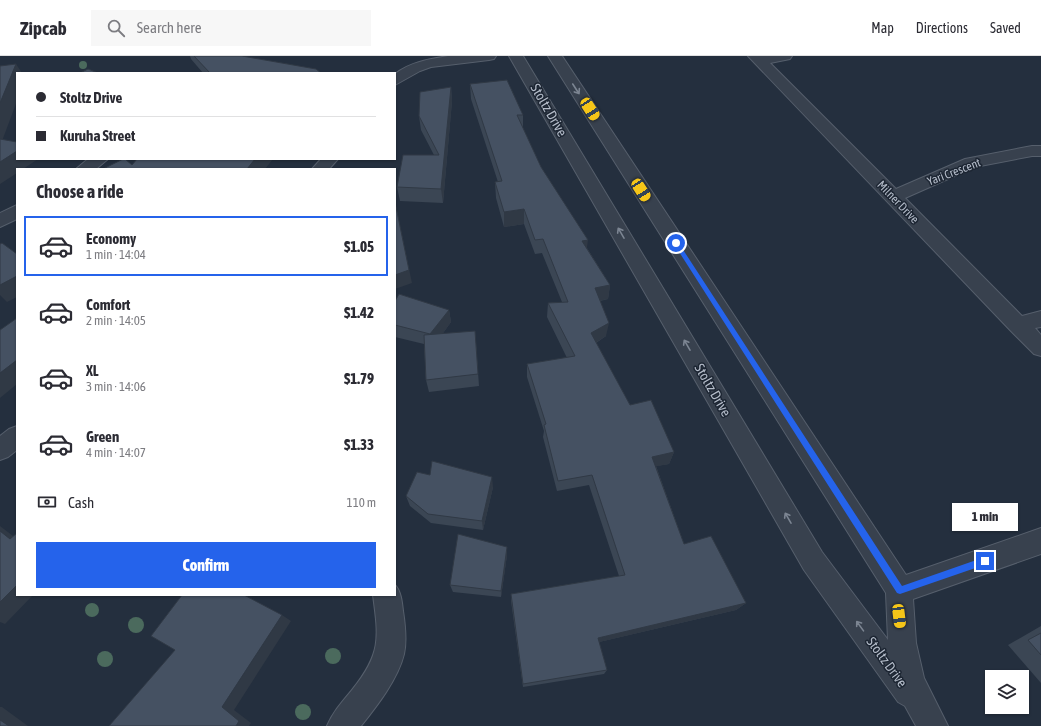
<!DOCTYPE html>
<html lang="en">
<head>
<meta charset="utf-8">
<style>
	:root { --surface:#fff; --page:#f7f7f7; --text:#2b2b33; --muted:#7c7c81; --line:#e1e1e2; --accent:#2563eb }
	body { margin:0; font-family:"Asap Condensed",sans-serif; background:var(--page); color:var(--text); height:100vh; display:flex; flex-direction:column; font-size:15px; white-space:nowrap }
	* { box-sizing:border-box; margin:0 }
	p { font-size:13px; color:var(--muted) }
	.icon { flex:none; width:22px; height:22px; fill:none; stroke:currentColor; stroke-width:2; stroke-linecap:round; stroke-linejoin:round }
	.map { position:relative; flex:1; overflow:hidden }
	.side { position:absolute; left:16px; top:112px; width:380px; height:428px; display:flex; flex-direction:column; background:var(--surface); border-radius:0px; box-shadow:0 1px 3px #0004 }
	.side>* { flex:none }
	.top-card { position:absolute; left:16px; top:16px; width:380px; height:88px; border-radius:0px; box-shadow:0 1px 3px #0004; display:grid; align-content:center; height:88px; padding:0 20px; background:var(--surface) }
	.fabs { position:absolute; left:985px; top:614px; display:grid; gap:8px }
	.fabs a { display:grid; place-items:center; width:44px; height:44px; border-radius:0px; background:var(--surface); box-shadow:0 1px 3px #0004; font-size:20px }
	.end { position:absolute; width:18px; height:18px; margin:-9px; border:5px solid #2563eb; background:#fff; box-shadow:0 0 0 2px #fff }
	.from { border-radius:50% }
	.bubble { position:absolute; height:28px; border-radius:0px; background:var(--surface); box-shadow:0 1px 3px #0004; font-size:13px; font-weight:800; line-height:28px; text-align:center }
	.car { position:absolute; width:12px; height:24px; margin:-12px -6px; border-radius:5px; box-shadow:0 0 3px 1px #0007; background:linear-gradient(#f5c518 24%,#345 0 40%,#f5c518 0 76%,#345 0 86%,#f5c518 0) }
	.top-card b { display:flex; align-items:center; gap:14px; height:38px; font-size:15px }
	.top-card b+b { border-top:1px solid var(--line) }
	.top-card i { width:10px; height:10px; background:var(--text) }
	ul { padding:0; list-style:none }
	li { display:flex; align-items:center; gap:12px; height:60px; margin:0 8px 6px; padding:0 12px; border:2px solid transparent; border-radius:0px }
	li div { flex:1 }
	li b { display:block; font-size:15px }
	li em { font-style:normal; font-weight:800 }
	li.active { border-color:var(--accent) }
	li>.icon { width:36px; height:36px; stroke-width:1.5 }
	h2 { padding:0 20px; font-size:18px; line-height:48px }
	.pay { display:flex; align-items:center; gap:10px; height:44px; padding:0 20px; font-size:15px }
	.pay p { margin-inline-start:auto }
	.primary-button { display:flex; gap:8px; margin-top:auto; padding:8px 20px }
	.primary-button a { flex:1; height:46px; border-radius:0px; background:var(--accent); color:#fff; font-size:16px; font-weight:800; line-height:46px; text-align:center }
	header { display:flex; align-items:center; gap:24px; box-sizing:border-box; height:56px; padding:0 20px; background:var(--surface); border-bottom:1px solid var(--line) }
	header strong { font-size:19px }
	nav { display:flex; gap:22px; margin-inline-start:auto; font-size:14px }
	.search { width:280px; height:36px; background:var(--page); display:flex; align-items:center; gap:10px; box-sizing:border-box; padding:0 14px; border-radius:0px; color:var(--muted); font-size:15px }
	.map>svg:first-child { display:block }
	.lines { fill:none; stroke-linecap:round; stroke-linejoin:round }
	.street-casing { stroke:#565f6c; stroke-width:2 }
	.street { fill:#38414e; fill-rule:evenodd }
	.tree { fill:#4b6a5d }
	.wall { fill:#3b4654 }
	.shaded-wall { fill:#303945 }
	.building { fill:#455162; stroke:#303945 }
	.oneway { stroke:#7c8592 }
	.route { fill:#2563eb }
	.labels { text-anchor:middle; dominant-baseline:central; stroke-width:3; stroke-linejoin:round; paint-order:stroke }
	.far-street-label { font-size:12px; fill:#b4bcc9; stroke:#1d2633 }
	.street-label { font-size:14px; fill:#b4bcc9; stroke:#1d2633 }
</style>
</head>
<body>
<header>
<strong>Zipcab</strong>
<div class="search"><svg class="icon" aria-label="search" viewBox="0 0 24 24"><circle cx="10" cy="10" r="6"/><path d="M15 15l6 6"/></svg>Search here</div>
<nav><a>Map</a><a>Directions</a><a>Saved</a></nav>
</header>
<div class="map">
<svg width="1041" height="670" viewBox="0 0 1041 670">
	<rect width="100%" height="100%" fill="#242f3e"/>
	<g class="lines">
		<g class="street-casing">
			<g id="street">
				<path d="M448 0H496L494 3 489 4 431 11 420 15 395 29V18C410 6 430 3 448 0Z"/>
				<path d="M509 0H523L822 496 888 584 886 537 548 0H562L906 519 1041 472V498L913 543 916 587 924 622 948 670H916L905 650 898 646 804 514Z"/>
				<path d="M748 0H792L790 3 770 7 896 133 965 103 1032 90H1041V100H1032L975 111 905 142 1022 260 1041 255V271L1035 272 1041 279V300L1034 298 1011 275Z"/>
				<path d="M88 103H108L96 113H76Z"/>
				<path d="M321 103H338L329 113H312Z"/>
				<path d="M17 149V163L0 171V157Z"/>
				<path d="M17 370V394L8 401 0 404V380L9 373Z"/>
				<path d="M395 529C401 535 402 546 403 555 405 568 407 585 404 598 398 623 377 650 361 670H327C333 656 342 646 352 634 381 598 379 583 373 539H395Z"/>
			</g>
		</g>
		<use href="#street" class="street"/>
	</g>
	<g class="tree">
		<circle cx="83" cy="9" r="4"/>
		<circle cx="92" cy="554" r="7"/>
		<circle cx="136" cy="569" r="8"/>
		<circle cx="333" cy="600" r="8"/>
		<circle cx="105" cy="603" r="8"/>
		<circle cx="303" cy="656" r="8"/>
	</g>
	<g class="wall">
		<path d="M190 0H194L321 17H203L191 3Z"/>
		<path d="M470 28 523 59V73L541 111 587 192 610 229 608 243 600 245 606 280 596 287 630 349 674 396 669 408 656 410 684 488 746 547 736 554 599 586 607 614 604 618 523 631 511 545V538L619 520 589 429 557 435 543 381 544 375 527 321V308L567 302 547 261 548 247 562 246 542 197 535 198 524 168 504 171 496 142 495 126H498L471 43Z"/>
		<path d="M451 31 452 45 443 147 400 145 397 131 434 99 421 74 419 60Z"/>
		<path d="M395 245 449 254 451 266 443 277 476 287 479 330 429 336 426 324 424 288 395 281Z"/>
		<path d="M493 431 483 474 431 467 410 450 406 440Z"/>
		<path d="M507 491V499L501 541 453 536 450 529Z"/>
		<path d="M1041 570V627L1008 589Z"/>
	</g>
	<g class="shaded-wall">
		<path d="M16 8 22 17H17V45L2 85 0 86V47Z"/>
		<path d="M451 31 452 45 443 147 441 133Z"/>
		<path d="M17 95V103H38L23 113H17V117L0 128V106Z"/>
		<path d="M255 103H273L265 113H247Z"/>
		<path d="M395 146 412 227 395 233Z"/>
		<path d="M524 153V168L504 171V156Z"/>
		<path d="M588 184 586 198 582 185Z"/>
		<path d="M17 220V241L7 246 0 239V229Z"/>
		<path d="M610 229 608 243 593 246 595 232Z"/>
		<path d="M449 254 451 266 433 291 430 278Z"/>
		<path d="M609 267 606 280 589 291 591 277Z"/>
		<path d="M17 304V328L0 342V317Z"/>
		<path d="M674 396 669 408 647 412 652 401Z"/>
		<path d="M492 421 493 431 483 474 482 465Z"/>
		<path d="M0 470 17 483H10L0 475Z"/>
		<path d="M507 491V499L501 541V535Z"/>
		<path d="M17 529V539H33L5 568 0 566V546Z"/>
		<path d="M746 547 736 554 595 587 598 582Z"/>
		<path d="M282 559 291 565 234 654 251 667 249 670H236L222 651Z"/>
		<path d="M0 651H2L28 670H9L0 664Z"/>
	</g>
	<g class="building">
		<path d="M194 0H242L316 13 321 17H210Z"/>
		<path d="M16 8 0 47V10Z"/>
		<path d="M88 13 98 17H80Z"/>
		<path d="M507 24 523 59H517L541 111 588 184 582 185 610 229 595 232 609 267 591 277 630 349 651 344 674 396 652 401 684 488 711 480 746 547 598 582 607 614 523 628 511 538 625 519 592 419 558 425 544 369 546 368 527 308 575 300 548 247 568 246 543 183 535 184 524 153 504 156 495 126 502 125 470 28Z"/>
		<path d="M451 31 441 133 397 131 403 99H439L419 60 420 36Z"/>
		<path d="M0 83 17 86V95L0 106Z"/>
		<path d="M123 103H125L132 109 137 103H255L247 113H103Z"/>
		<path d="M395 146 409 214 395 219Z"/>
		<path d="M2 187 17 198V220L0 229V188Z"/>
		<path d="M399 238 449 254 430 278 395 269V245Z"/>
		<path d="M17 262V304L0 317V274Z"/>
		<path d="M475 275 478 318 426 324 424 279Z"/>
		<path d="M432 405 492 421 482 465 428 458 406 440 417 416 430 419Z"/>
		<path d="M0 475 10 483 17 477V529L0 546Z"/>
		<path d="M458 478 507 491 501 535 450 529Z"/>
		<path d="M182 539H244L282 559 222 651 239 665 236 670H109L175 594 151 580Z"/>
		<path d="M1041 577V599L1028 584Z"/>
		<path d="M0 664 9 670H0Z"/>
	</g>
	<defs><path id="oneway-shaft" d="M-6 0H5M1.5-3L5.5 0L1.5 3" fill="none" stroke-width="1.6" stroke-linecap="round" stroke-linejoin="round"/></defs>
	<g class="oneway">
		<use href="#oneway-shaft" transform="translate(576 33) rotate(57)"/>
		<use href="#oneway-shaft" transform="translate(621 177) rotate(-120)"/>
		<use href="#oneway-shaft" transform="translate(687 289) rotate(-120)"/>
		<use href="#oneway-shaft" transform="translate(788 462) rotate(-120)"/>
		<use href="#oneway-shaft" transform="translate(860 570) rotate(-126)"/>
	</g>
	<path class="route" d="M674 186H678L902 530 985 501 988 505 987 508 900 538 897 537 674 188Z"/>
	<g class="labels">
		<g class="far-street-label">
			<text transform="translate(954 116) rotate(-21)">Yari Crescent</text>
			<text transform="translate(898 146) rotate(46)">Milner Drive</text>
		</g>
		<g class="street-label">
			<text transform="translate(549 54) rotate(60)">Stoltz Drive</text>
			<text transform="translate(713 334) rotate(60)">Stoltz Drive</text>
			<text transform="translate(887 606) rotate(54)">Stoltz Drive</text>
		</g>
	</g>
</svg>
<div class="fabs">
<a><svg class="icon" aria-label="layers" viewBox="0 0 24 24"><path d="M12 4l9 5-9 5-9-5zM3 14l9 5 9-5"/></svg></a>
</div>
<i class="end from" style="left:676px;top:187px"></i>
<i class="end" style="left:985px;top:505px"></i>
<div class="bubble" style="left:952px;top:447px;width:66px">1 min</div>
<i class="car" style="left:590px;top:53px;rotate:147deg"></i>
<i class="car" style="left:641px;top:134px;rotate:147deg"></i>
<i class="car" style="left:899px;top:560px;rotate:173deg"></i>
<div class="top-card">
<b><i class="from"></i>Stoltz Drive</b>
<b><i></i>Kuruha Street</b>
</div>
<section class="side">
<h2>Choose a ride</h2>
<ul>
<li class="active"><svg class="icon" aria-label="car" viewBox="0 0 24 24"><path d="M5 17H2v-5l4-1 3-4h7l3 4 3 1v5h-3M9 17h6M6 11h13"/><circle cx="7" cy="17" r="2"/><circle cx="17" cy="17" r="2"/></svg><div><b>Economy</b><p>1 min · 14:04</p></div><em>$1.05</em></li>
<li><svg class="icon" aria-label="car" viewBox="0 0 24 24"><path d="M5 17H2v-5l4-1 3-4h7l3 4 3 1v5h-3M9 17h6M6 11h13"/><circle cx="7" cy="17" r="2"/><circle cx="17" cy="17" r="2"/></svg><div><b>Comfort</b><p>2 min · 14:05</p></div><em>$1.42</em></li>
<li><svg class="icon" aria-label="car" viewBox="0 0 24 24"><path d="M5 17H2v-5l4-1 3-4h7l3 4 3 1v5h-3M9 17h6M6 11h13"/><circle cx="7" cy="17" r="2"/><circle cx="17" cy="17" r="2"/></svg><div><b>XL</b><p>3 min · 14:06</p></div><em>$1.79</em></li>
<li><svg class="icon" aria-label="car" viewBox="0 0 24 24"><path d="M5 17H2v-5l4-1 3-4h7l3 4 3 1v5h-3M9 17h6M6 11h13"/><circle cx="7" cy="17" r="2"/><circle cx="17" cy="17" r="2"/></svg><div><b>Green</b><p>4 min · 14:07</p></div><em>$1.33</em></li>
</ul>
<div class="pay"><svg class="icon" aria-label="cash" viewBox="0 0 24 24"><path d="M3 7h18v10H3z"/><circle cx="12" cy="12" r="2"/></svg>Cash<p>110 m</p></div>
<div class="primary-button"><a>Confirm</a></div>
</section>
</div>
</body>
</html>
